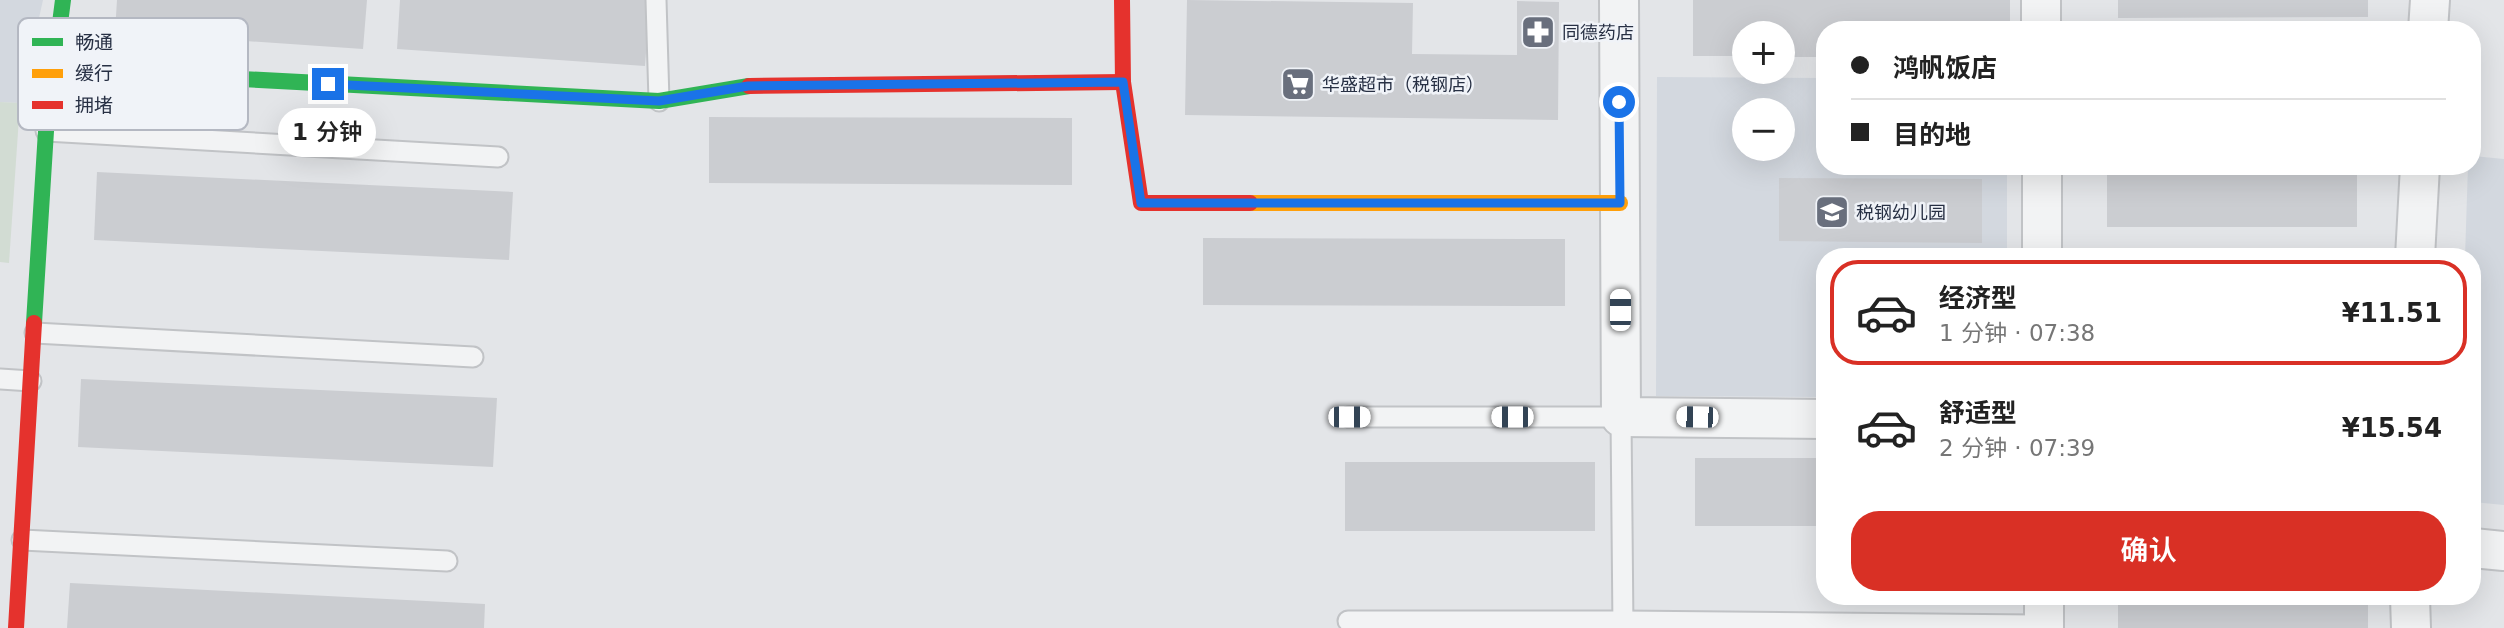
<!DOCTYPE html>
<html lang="zh">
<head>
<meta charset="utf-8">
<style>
	:root { --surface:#fff; --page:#f2f2f2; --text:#222; --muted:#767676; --line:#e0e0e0; --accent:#d93025 }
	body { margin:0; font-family:"DejaVu Sans","Noto Sans SC",sans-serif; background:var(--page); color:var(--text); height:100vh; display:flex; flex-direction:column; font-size:26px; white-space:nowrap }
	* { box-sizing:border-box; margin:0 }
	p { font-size:23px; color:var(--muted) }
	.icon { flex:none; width:38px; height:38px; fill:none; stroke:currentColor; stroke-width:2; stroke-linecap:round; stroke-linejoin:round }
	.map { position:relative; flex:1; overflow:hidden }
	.sheet { position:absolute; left:1816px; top:248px; width:665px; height:357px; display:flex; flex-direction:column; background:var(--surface); border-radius:28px; box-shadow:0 7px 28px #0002 }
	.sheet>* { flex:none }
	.top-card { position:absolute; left:1816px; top:21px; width:665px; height:154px; border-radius:28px; box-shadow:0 7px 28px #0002; display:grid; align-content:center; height:154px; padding:0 35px; background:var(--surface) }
	.controls { position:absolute; left:1732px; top:21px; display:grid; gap:14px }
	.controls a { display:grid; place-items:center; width:63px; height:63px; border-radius:50%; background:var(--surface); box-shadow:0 7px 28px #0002; font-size:35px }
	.end { position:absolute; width:32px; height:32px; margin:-16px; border:9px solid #1a73e8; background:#fff; box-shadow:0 0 0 4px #fff }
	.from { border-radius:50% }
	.bubble { position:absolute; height:49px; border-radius:24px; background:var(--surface); box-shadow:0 7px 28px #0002; font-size:23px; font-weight:600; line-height:49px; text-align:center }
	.car { position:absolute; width:21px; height:42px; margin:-21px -10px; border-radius:9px; box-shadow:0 0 5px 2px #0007; background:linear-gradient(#fff 24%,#345 0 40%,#fff 0 76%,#345 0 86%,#fff 0) }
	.top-card b { display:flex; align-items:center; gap:24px; height:66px; font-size:26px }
	.top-card b+b { border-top:2px solid var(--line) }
	.top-card i { width:18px; height:18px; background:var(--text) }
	ul { padding:12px 0 0; list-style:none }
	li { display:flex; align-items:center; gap:21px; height:105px; margin:0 14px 10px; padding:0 21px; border:4px solid transparent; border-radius:28px }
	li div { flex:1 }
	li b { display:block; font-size:26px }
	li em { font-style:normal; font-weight:600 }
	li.active { border-color:var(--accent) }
	li>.icon { width:63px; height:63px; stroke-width:1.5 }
	.primary-button { display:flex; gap:14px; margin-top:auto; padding:14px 35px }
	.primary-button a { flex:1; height:80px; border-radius:28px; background:var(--accent); color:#fff; font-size:28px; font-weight:600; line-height:80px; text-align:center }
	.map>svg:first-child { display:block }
	.built { fill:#d3d8df; fill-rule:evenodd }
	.green { fill:#d2dcd3 }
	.building { fill:#cbcdd1 }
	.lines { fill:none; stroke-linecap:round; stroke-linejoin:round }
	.lane-casing { stroke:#c1c3c6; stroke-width:23 }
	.street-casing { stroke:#c1c3c6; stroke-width:42 }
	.lane { stroke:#f2f3f4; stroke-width:19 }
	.street { stroke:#f2f3f4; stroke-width:38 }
	.fast { stroke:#30b455; stroke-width:16 }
	.slow { stroke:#ff9f0a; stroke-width:16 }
	.jam { stroke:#e5322d; stroke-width:16 }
	.route { stroke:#1a73e8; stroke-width:9 }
	.labels { text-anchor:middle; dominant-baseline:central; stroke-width:5; stroke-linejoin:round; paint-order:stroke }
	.poi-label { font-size:18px; fill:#273044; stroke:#f0f3f8; text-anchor:start }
	.key { fill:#f0f3f8; stroke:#b4b8c2; stroke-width:2 }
	.key-label { font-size:19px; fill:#273044 }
</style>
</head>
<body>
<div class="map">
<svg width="2504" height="628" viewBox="0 0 2504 628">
	<rect width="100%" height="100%" fill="#e3e5e8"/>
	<g class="built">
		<path d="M0 0H43L20 103 0 102Z"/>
		<path d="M1657 77 1825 78V166H2007V257H1825V397L1656 396ZM1745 110H1783V149H1745Z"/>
		<path d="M2473 156 2504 159V505L2473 502V257H2465L2468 166H2473Z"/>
	</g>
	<path class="green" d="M0 102 20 103 9 263 0 262Z"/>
	<g class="building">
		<path d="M117 0H367L363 49 115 32Z"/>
		<path d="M400 0H650L645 66 397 49Z"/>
		<path d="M1187 0 1413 3 1412 54 1517 55V1L1559 2 1558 120 1185 115Z"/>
		<path d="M1693 0H2010V30H1825V57H1783V33H1745V56H1693Z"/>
		<path d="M2118 0H2368V17L2118 18Z"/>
		<path d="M709 117 1072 118V185L709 183Z"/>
		<rect x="2107" y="166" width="250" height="61"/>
		<path d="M97 172 513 192 509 260 94 240Z"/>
		<path d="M1779 178 1982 179V243L1779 241Z"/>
		<path d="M1203 238 1565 239V306L1203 305Z"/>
		<path d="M81 379 497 398 493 467 78 447Z"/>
		<rect x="1695" y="458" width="130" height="68"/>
		<rect x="1345" y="462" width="250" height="69"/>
		<path d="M70 583 485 604 484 628H67Z"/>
		<rect x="2118" y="597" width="250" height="31"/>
	</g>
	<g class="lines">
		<g class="lane-casing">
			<g id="lane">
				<path d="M656 0 659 101"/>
				<path d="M46 131 498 157"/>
				<path d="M35 333 473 357"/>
				<path d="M0 379 31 381"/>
				<path d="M1349 417H1621L1623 628"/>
				<path d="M22 540 447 561"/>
				<path d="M1348 621H1623L2044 625"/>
			</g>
		</g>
		<g class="street-casing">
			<g id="street">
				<path d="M1619 0 1621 417 1825 419"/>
				<path d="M2041 0V30"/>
				<path d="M2428 30 2430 0"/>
				<path d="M2042 166V257"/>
				<path d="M2415 257 2420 166"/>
				<path d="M2473 548 2504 551"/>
				<path d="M2044 597V628"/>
				<path d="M2410 597 2411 628"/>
			</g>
		</g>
		<use href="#lane" class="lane"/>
		<use href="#street" class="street"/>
		<g class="fast">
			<path d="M53 69 659 101 749 86"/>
			<path d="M34 323 46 131 63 0"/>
		</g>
		<path class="slow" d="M1250 203H1620"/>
		<g class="jam">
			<path d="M1122 0 1123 82 1141 203H1250"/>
			<path d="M749 86 1123 82"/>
			<path d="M16 628 34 323"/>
		</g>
	</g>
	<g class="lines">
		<path class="route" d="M328 84 659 101 748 86 1123 82 1141 203H1620L1619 102"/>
	</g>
	<defs>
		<g id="pharmacy-square" transform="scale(1.75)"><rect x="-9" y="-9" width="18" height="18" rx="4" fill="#696f7d" stroke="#f0f3f8"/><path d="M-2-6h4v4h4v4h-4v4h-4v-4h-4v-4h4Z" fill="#fff"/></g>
		<g id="supermarket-square" transform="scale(1.75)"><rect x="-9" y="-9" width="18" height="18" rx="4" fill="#696f7d" stroke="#f0f3f8"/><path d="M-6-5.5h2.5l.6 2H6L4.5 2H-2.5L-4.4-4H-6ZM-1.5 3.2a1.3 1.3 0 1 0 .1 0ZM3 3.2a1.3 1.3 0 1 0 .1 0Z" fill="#fff"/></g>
		<g id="school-square" transform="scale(1.75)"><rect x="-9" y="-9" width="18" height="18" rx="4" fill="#696f7d" stroke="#f0f3f8"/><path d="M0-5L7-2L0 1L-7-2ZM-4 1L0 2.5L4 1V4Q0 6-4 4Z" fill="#fff"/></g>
	</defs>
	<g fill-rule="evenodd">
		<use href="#pharmacy-square" x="1538" y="32"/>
		<use href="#supermarket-square" x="1298" y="84"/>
		<use href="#school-square" x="1832" y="212"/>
	</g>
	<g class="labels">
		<g class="poi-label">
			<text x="1562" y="32">同德药店</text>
			<text x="1322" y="84">华盛超市（税钢店）</text>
			<text x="1856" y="212">税钢幼儿园</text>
		</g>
	</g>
	<rect x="18" y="18" width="230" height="112" rx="10" class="key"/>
	<rect x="32" y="38" width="31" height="8" fill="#30b455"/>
	<rect x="32" y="69" width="31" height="9" fill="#ff9f0a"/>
	<rect x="32" y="101" width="31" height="8" fill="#e5322d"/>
	<g class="key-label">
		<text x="75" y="49">畅通</text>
		<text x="75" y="80">缓行</text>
		<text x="75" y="112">拥堵</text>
	</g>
</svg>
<div class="controls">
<a>+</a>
<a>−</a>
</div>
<i class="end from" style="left:1619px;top:102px"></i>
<i class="end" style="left:328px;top:84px"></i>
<div class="bubble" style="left:278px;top:108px;width:98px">1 分钟</div>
<i class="car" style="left:1620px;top:310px;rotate:0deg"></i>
<i class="car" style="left:1349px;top:417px;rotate:90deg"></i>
<i class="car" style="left:1512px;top:417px;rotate:270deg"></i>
<i class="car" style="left:1697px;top:417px;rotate:271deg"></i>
<div class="top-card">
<b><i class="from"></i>鸿帆饭店</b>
<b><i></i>目的地</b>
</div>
<section class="sheet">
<ul>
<li class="active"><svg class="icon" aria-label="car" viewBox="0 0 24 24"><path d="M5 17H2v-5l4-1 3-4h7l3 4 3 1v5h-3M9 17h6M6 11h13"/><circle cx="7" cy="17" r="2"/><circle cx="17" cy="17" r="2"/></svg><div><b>经济型</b><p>1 分钟 · 07:38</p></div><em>¥11.51</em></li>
<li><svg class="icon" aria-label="car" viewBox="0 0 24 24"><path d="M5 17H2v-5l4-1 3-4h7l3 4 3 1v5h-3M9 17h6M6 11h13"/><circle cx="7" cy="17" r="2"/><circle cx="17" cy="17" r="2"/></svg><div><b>舒适型</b><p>2 分钟 · 07:39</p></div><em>¥15.54</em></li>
</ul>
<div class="primary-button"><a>确认</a></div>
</section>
</div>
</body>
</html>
